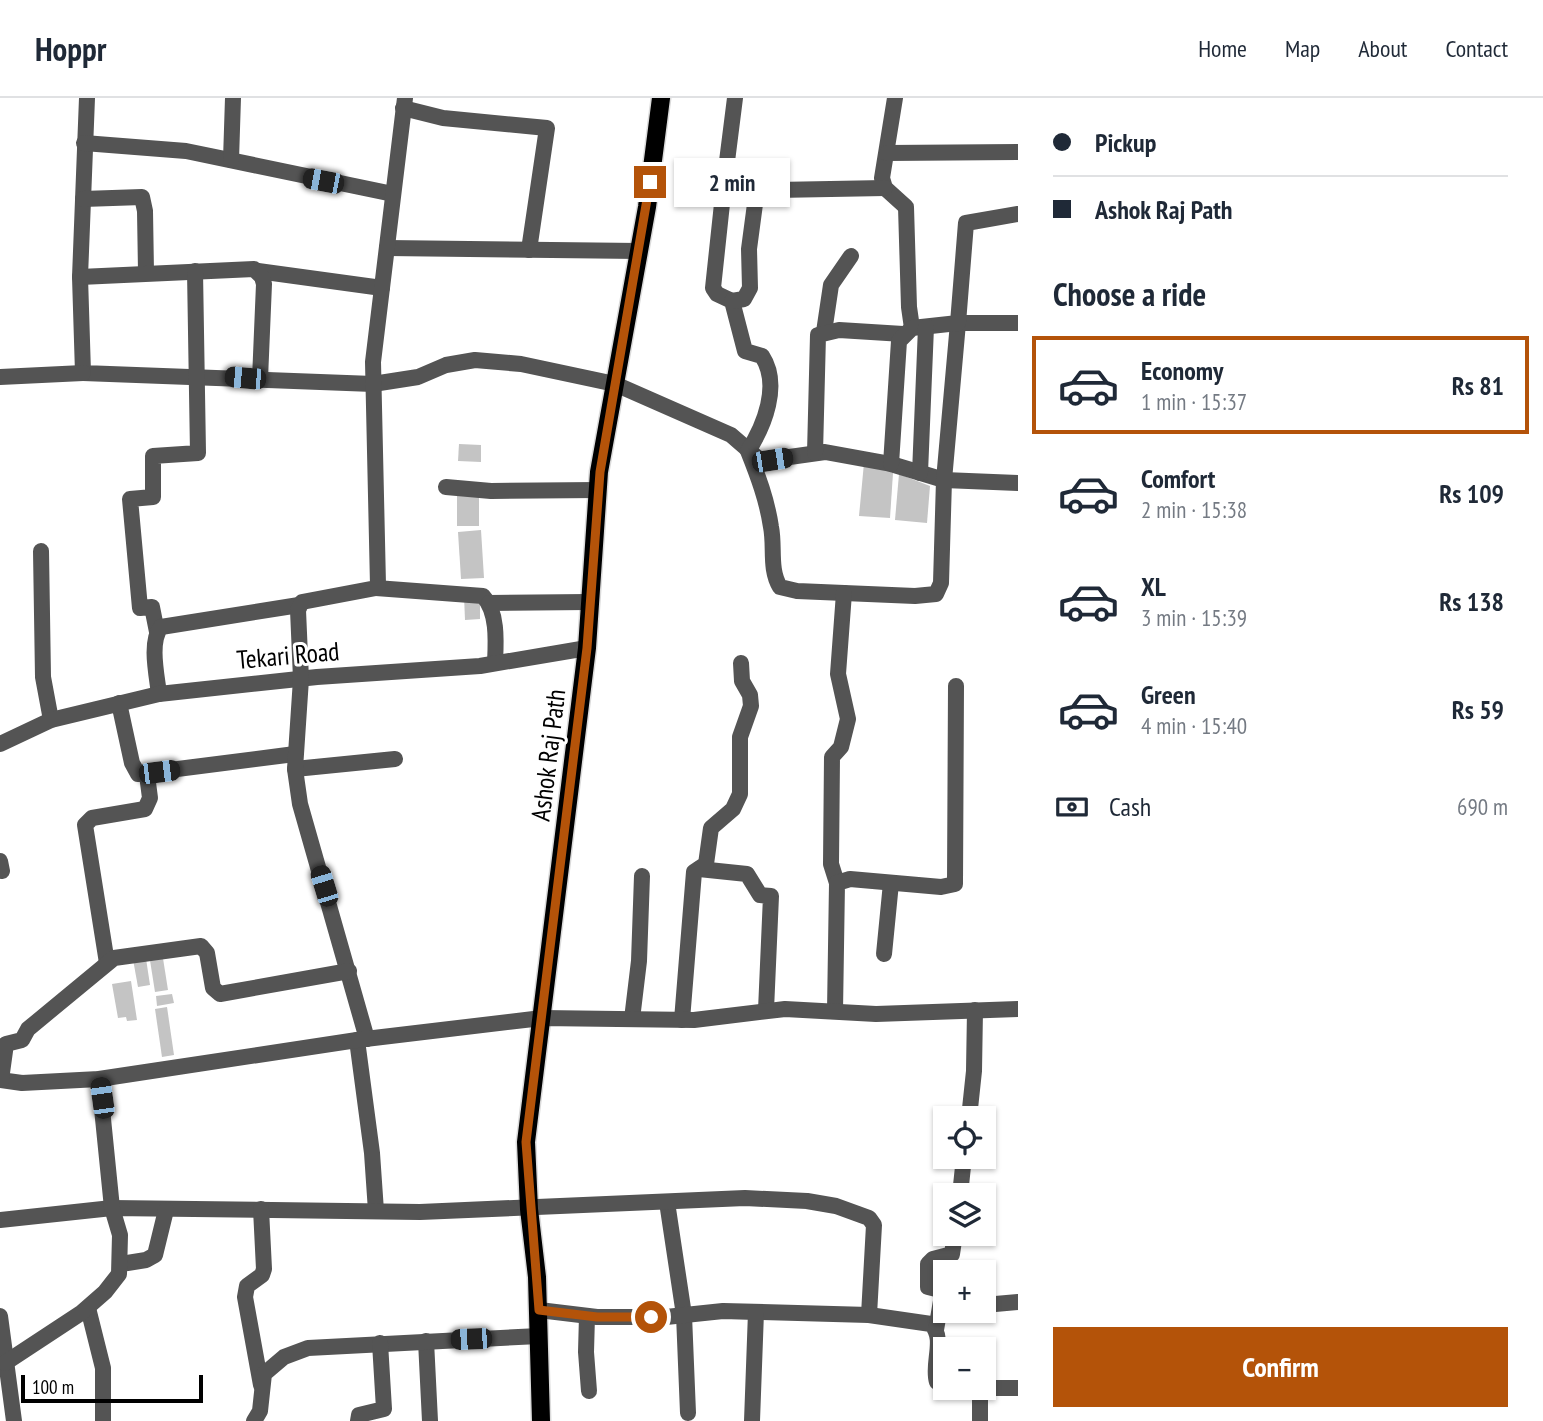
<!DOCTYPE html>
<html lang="en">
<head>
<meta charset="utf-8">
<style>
	:root { --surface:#fff; --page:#f6f6f7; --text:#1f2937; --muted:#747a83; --line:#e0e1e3; --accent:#b45309 }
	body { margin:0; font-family:"PT Sans Narrow",sans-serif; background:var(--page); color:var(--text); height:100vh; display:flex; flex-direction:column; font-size:26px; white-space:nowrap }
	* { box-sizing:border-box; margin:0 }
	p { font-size:23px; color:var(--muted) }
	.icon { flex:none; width:38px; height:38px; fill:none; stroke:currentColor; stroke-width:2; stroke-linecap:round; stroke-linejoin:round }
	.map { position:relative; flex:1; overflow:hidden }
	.details { display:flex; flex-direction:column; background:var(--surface); width:525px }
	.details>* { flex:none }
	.banner { display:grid; align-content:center; height:154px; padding:0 35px; background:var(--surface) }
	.buttons { position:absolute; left:933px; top:1008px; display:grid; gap:14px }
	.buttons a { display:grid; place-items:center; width:63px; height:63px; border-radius:0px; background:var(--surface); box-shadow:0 2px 5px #0004; font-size:35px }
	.scale { position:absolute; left:21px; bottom:18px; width:182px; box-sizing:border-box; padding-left:7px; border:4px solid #000; border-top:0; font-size:19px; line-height:24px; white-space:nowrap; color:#000; -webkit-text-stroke:5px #fff; paint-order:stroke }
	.end { position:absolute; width:32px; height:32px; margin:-16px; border:9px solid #b45309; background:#fff; box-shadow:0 0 0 4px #fff }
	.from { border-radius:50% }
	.bubble { position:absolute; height:49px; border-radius:0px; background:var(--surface); box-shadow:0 2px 5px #0004; font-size:23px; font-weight:600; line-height:49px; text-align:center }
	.car { position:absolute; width:21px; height:42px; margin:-21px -10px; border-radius:9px; box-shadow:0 0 5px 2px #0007; background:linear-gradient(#222 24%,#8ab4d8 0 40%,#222 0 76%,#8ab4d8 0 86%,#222 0) }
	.banner b { display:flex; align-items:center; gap:24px; height:66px; font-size:26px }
	.banner b+b { border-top:2px solid var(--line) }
	.banner i { width:18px; height:18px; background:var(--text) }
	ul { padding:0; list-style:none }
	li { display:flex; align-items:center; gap:21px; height:98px; margin:0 14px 10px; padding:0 21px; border:4px solid transparent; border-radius:0px }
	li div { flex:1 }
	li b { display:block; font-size:26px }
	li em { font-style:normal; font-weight:600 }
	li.selected { border-color:var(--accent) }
	li>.icon { width:63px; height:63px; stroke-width:1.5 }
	h2 { padding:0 35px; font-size:32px; line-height:84px }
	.pay { display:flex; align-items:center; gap:18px; height:77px; padding:0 35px; font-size:26px }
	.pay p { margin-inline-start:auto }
	.action { display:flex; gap:14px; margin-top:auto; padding:14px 35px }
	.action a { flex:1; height:80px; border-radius:0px; background:var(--accent); color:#fff; font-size:28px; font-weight:600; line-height:80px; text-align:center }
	header { display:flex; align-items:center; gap:42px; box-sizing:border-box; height:98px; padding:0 35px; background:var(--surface); border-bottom:2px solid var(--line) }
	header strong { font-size:33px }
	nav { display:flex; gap:38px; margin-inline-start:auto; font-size:24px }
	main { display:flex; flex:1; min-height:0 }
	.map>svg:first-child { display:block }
	.building { fill:#c4c4c4 }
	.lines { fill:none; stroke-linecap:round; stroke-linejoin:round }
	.major-casing { stroke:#dbdbdb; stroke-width:21 }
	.minor { stroke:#545454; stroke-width:16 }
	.major { stroke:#000; stroke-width:18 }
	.route { stroke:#b45309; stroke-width:9 }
	.labels { text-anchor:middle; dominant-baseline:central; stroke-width:6; stroke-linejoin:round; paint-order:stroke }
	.street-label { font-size:26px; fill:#000; stroke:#fff }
</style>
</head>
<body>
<header>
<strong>Hoppr</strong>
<nav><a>Home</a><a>Map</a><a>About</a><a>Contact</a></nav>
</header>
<main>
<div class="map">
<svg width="1018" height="1323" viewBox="0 0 1018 1323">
	<rect width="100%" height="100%" fill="#fff"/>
	<g class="building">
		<path d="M459 346 481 347V364L458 363Z"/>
		<path d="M864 365 893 375 890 420 859 418Z"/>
		<path d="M899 376 930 388 927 425 895 422Z"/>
		<rect x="457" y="394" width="22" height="34"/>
		<path d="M481 432 484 480 461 481 458 434Z"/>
		<path d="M480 497V521L465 522 464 498Z"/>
		<path d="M145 854 150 887 138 889 132 856Z"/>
		<path d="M162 854 168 892 155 894 149 856Z"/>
		<path d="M131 883 137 922 127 923 126 919 118 920 112 886Z"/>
		<path d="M172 896 174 905 157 908 156 898Z"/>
		<path d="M167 909 174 957 162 959 155 911Z"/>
	</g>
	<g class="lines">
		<g class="major-casing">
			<path id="major" d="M541 1323 537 1179 529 1111 526 1044 587 550 599 374 647 109 661 0"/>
		</g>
		<g class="minor">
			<path d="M87 0 80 179 83 275 373 286 418 279 446 267 475 262 521 266 615 286 731 337 761 363 825 354 891 366 944 382 1018 385"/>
			<path d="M895 0 882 80 885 90 906 109 909 209 912 230"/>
			<path d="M403 10 443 20 547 30 529 152"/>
			<path d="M84 45 186 53 393 96"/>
			<path d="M887 55 1018 54"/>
			<path d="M231 62 233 0"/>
			<path d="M724 87 735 0"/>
			<path d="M885 90 776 92 724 87 713 190 717 196 732 203 745 253 762 258C781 287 764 328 748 353 758 378 767 402 771 429 775 449 769 471 780 489L797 493 915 498 936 496 941 485 944 382 958 225H1018"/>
			<path d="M83 101 142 99 145 113 146 174"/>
			<path d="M387 150 639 153"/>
			<path d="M258 173 382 190"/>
			<path d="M80 179 254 171 262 179 264 186 260 281"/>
			<path d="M732 203 744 201 750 190 749 151 757 91"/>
			<path d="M824 234 831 187 851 158"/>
			<path d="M0 279 83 275"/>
			<path d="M815 355 818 237 839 232 903 236"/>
			<path d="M891 366 899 243 912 230 958 225 966 125 1018 116"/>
			<path d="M920 375 926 229"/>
			<path d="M446 389 491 393 598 392"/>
			<path d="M41 453 43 579 51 622"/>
			<path d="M376 490 483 498C498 514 496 544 495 565"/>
			<path d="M489 505 588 504"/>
			<path d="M157 534 152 509 140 510 130 401 153 399V358L198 355 195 173"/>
			<path d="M159 596C157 578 149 544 161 529L299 507"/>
			<path d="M119 605 132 665 138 676 295 656"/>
			<path d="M0 646 51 622 159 596 317 579 480 568 587 550"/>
			<path d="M295 671 395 661"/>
			<path d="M0 763 2 773"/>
			<path d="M699 771 747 776 760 797 771 798 766 912"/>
			<path d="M837 785 831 766 832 659 841 649 848 621 838 576 844 495"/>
			<path d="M884 856 891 785"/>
			<path d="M107 865 85 727 92 720 145 711 150 700 147 677"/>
			<path d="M835 913 837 785 850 781 941 789 955 786 956 588"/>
			<path d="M632 921 639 863 642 778"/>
			<path d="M682 922 694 774 706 766 711 730 733 711 740 696V639L751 608 750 597 742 583 741 565"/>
			<path d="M367 941 300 706 295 671 301 581 298 512 302 504 376 490 378 487 373 264 405 0"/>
			<path d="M357 942 372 1055 376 1113"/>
			<path d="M0 982 22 985 99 981 357 942 542 920 694 922 785 911 876 916 1018 911"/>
			<path d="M1 982 6 946 22 942 28 931 114 860 201 848 207 855 213 890 220 896 349 873"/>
			<path d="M969 1020 974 973 975 912"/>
			<path d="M960 1097 964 1059"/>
			<path d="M667 1104 684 1217 688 1315"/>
			<path d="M0 1122 112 1110 420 1114 745 1100 807 1103 836 1108 869 1120 874 1127 869 1217"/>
			<path d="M121 1166 146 1162 155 1157 166 1112"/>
			<path d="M984 1207 1018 1204"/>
			<path d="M88 1210 103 1270V1323"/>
			<path d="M539 1212 597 1219H666L723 1213 869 1217 931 1226C946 1241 931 1266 937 1284L945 1289"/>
			<path d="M0 1218 14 1323"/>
			<path d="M587 1218 586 1254 589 1293"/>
			<path d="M936 1232 942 1197 940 1192 928 1189V1166L933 1161 952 1156 955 1136"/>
			<path d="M426 1243 430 1323"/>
			<path d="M5 1265 81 1215 105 1194 119 1176 120 1137 112 1110 99 981"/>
			<path d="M261 1287 245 1199 247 1188 262 1177 264 1171 261 1111"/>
			<path d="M963 1290H1018"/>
			<path d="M254 1323 260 1313 264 1276 284 1259 308 1250 539 1238"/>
			<path d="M358 1323 359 1317 384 1311 380 1245"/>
			<path d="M752 1323 756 1214"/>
			<path d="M980 1323V1291"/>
		</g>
		<use href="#major" class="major"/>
	</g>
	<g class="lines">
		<path class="route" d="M650 84 600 374 587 550 526 1044 539 1212 597 1219H651"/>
	</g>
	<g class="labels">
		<g class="street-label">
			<text transform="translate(288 557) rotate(-5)">Tekari Road</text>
			<text transform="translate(548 657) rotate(-83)">Ashok Raj Path</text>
		</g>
	</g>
</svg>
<div class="buttons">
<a><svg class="icon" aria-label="locate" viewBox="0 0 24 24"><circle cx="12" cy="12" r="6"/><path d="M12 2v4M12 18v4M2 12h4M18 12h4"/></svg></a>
<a><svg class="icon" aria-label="layers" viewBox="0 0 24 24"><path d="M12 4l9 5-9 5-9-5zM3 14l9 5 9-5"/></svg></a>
<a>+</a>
<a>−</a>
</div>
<div class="scale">100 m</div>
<i class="end from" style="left:651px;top:1219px"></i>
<i class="end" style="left:650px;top:84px"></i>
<div class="bubble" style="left:674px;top:60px;width:116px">2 min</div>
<i class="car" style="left:323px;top:83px;rotate:281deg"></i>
<i class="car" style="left:245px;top:280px;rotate:275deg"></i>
<i class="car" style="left:772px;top:362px;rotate:81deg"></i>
<i class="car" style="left:159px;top:674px;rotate:83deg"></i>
<i class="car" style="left:324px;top:788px;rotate:343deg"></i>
<i class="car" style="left:102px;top:1000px;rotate:352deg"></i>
<i class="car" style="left:471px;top:1241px;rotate:268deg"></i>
</div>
<section class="details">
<div class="banner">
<b><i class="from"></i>Pickup</b>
<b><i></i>Ashok Raj Path</b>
</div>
<h2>Choose a ride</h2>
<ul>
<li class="selected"><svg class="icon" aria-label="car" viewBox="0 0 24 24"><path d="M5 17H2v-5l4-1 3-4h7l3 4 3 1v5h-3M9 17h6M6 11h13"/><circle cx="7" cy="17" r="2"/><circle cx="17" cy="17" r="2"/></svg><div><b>Economy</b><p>1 min · 15:37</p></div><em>Rs 81</em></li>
<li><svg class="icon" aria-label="car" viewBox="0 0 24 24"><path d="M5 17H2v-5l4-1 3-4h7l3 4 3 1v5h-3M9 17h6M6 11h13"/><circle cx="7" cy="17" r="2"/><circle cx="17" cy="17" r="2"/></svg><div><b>Comfort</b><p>2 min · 15:38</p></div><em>Rs 109</em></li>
<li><svg class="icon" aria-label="car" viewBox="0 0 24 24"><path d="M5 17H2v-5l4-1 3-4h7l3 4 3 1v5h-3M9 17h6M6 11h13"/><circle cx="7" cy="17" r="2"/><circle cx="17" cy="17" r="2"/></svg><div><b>XL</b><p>3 min · 15:39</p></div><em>Rs 138</em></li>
<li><svg class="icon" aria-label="car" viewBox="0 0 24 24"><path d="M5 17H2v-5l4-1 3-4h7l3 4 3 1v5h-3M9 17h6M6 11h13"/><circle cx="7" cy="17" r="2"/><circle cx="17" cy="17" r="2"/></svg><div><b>Green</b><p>4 min · 15:40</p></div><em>Rs 59</em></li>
</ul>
<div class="pay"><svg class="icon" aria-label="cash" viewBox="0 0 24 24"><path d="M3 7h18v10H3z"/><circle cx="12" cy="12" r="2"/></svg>Cash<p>690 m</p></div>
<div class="action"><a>Confirm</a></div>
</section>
</main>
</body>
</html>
